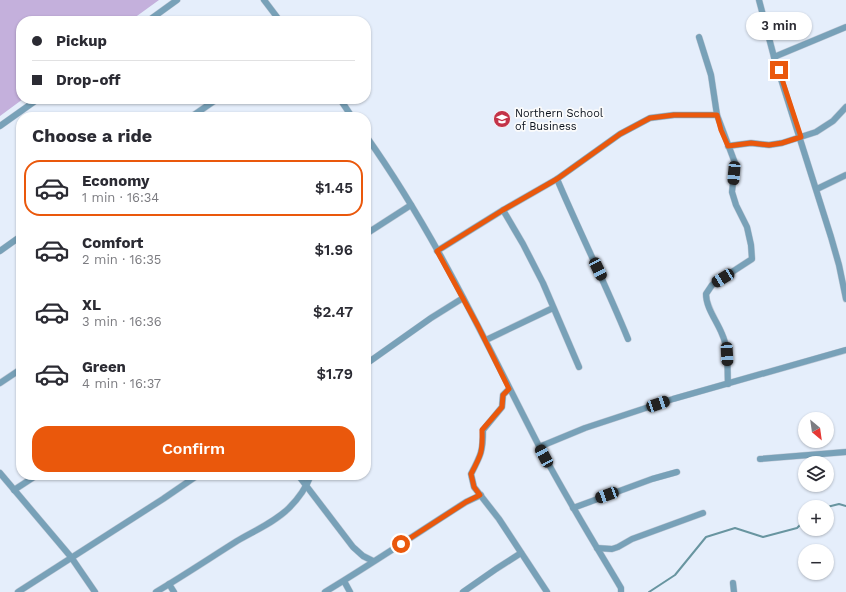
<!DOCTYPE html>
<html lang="en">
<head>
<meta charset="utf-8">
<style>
	:root { --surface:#fff; --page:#f7f7f7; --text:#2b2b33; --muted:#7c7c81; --line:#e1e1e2; --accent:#ea580c }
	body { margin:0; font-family:"Work Sans",sans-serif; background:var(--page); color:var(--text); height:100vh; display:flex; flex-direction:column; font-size:15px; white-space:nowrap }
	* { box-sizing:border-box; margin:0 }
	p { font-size:13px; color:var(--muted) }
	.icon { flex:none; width:22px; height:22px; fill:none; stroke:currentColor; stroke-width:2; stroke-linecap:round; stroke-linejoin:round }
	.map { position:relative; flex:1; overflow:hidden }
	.sheet { position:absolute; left:16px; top:112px; width:355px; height:368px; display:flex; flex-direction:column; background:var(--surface); border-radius:16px; box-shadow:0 1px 3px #0004 }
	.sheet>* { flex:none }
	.guide { position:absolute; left:16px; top:16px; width:355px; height:88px; border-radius:16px; box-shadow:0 1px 3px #0004; display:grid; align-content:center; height:88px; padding:0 16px; background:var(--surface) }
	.needle { width:26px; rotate:151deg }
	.controls { position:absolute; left:798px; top:412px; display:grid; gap:8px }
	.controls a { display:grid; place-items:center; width:36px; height:36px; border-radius:50%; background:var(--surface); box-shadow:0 1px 3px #0004; font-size:20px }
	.end { position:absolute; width:18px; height:18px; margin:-9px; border:5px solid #ea580c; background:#fff; box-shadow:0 0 0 2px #fff }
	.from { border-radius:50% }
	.bubble { position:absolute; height:28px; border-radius:14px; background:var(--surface); box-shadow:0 1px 3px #0004; font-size:13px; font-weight:600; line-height:28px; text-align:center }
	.car { position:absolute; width:12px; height:24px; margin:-12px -6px; border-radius:5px; box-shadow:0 0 3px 1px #0007; background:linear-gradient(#222 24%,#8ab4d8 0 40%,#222 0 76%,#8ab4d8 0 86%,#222 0) }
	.guide b { display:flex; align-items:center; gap:14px; height:38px; font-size:15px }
	.guide b+b { border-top:1px solid var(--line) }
	.guide i { width:10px; height:10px; background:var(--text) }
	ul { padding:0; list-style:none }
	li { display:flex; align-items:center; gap:12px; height:56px; margin:0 8px 6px; padding:0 8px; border:2px solid transparent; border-radius:16px }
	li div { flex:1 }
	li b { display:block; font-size:15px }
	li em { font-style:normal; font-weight:600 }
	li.on { border-color:var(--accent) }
	li>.icon { width:36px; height:36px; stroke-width:1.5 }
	h2 { padding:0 16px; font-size:18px; line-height:48px }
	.primary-button { display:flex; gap:8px; margin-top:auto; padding:8px 16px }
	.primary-button a { flex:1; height:46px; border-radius:16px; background:var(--accent); color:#fff; font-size:16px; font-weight:600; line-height:46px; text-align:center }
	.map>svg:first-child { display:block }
	.forest { fill:#c4b0dc }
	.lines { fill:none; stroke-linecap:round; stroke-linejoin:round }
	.stream { stroke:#6895a0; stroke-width:2 }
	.street-casing { stroke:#c2cad7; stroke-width:7 }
	.street { stroke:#78a1b8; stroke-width:6 }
	.route { stroke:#ea580c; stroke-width:5 }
	.labels { text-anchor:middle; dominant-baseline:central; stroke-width:3.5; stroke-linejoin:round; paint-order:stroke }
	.poi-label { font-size:11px; fill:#09101b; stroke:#fbfbfb; text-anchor:start }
</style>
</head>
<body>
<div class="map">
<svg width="846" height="592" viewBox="0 0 846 592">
	<rect width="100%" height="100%" fill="#e5eefb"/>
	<path class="forest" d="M0 0H159L130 21H21V99H23L0 116Z"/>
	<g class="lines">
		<g class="stream">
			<path d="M827 507 839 504 846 506"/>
			<path d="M649 592 675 575 706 537 735 528 763 537 797 528 805 520"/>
		</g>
		<g class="street-casing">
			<g id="street">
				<path d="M264 0 280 21"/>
				<path d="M759 0 774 57 831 237 839 265 846 299"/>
				<path d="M148 21 177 0"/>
				<path d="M699 37 711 75 717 115 735 163 732 192 736 205 747 227 751 245 752 259 712 285 706 294C706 308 717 321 722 334 729 349 727 367 728 384"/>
				<path d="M774 57 846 27"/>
				<path d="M340 99 352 117"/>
				<path d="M191 117 217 99"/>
				<path d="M0 126 38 99"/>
				<path d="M366 136C435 233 485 341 539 446 564 494 593 541 621 588V592"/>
				<path d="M728 146 751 143 769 145 782 143 816 132 833 121 846 107"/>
				<path d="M557 179C580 233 606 285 628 339"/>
				<path d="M817 189 846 175"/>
				<path d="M503 210 523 244 543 283 579 367"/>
				<path d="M366 234 411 205"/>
				<path d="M0 251 21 236"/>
				<path d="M437 251 503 210 557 179 620 134 650 118 674 115H717"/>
				<path d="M486 340 553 308"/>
				<path d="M366 364 431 318 463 298"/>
				<path d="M0 383 21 369"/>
				<path d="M509 389 503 395 502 407 483 430C483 451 481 455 471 474L474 487 499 519 547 592"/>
				<path d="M539 447 585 428 673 399 846 350"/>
				<path d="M760 459 846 452"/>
				<path d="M0 473 71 557 95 592"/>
				<path d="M298 475 353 547 363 556 373 561"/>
				<path d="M14 490 37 475"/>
				<path d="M573 508 652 479 677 472"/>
				<path d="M597 548 612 549 618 547 632 539 703 513"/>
				<path d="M344 581 350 592"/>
				<path d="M733 583 734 592"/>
				<path d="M169 584 174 592"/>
				<path d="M18 592 163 499 198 475"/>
				<path d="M156 592C183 576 210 558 237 541 254 531 275 522 289 508 299 498 306 488 311 475"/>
				<path d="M325 592C373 563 419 532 466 502L481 495"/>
				<path d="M463 592 496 569 521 553"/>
			</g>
		</g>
		<use href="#street" class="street"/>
	</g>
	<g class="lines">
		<path class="route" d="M401 544 466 502 480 495 474 487 471 474C481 455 483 452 482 430L502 407 503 395 509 389 478 326 437 251 503 210 557 179 620 134 650 118 674 115H717L721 130 728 146 751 143 769 145 782 143 801 137 779 70"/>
	</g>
	<defs>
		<g id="school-disc" transform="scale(0.9)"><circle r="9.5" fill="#c33348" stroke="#fbfbfb"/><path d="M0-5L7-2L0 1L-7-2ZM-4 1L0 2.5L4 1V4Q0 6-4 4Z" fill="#fff"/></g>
	</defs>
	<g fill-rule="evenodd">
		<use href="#school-disc" x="502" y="119"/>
	</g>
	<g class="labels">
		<g class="poi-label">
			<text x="515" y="113">Northern School<tspan x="515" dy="13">of Business</tspan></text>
		</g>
	</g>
</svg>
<div class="controls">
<a><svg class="needle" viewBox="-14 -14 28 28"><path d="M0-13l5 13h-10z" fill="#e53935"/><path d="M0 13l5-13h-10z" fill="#7c7c81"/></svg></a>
<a><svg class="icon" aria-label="layers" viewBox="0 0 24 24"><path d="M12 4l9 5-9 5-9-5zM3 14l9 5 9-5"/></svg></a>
<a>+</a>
<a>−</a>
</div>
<i class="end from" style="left:401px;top:544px"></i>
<i class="end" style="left:779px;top:70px"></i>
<div class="bubble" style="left:746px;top:12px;width:66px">3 min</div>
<i class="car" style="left:734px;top:173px;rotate:185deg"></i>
<i class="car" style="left:598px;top:269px;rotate:154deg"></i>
<i class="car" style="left:723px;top:278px;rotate:239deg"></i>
<i class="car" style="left:727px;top:354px;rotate:177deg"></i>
<i class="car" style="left:658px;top:404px;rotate:71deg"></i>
<i class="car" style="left:544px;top:456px;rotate:332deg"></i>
<i class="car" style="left:607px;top:495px;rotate:250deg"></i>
<div class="guide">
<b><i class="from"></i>Pickup</b>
<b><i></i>Drop-off</b>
</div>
<section class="sheet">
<h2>Choose a ride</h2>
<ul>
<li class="on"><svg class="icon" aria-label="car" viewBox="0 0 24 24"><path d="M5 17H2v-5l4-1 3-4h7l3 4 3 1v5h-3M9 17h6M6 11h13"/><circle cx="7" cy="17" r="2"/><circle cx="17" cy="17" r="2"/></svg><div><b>Economy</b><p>1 min · 16:34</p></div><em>$1.45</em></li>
<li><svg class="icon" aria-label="car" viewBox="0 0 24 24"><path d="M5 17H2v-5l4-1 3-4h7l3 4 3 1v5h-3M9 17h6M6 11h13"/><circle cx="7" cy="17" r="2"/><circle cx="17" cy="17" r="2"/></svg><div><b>Comfort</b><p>2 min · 16:35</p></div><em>$1.96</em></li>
<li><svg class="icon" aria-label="car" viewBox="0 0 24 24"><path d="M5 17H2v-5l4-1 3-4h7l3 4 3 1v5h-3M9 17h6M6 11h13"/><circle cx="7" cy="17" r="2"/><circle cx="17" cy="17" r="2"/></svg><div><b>XL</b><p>3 min · 16:36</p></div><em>$2.47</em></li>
<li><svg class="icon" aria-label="car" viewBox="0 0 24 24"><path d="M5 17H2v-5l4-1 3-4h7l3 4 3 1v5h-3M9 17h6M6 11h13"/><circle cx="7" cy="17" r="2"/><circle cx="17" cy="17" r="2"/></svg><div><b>Green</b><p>4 min · 16:37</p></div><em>$1.79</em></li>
</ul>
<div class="primary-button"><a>Confirm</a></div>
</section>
</div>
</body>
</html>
